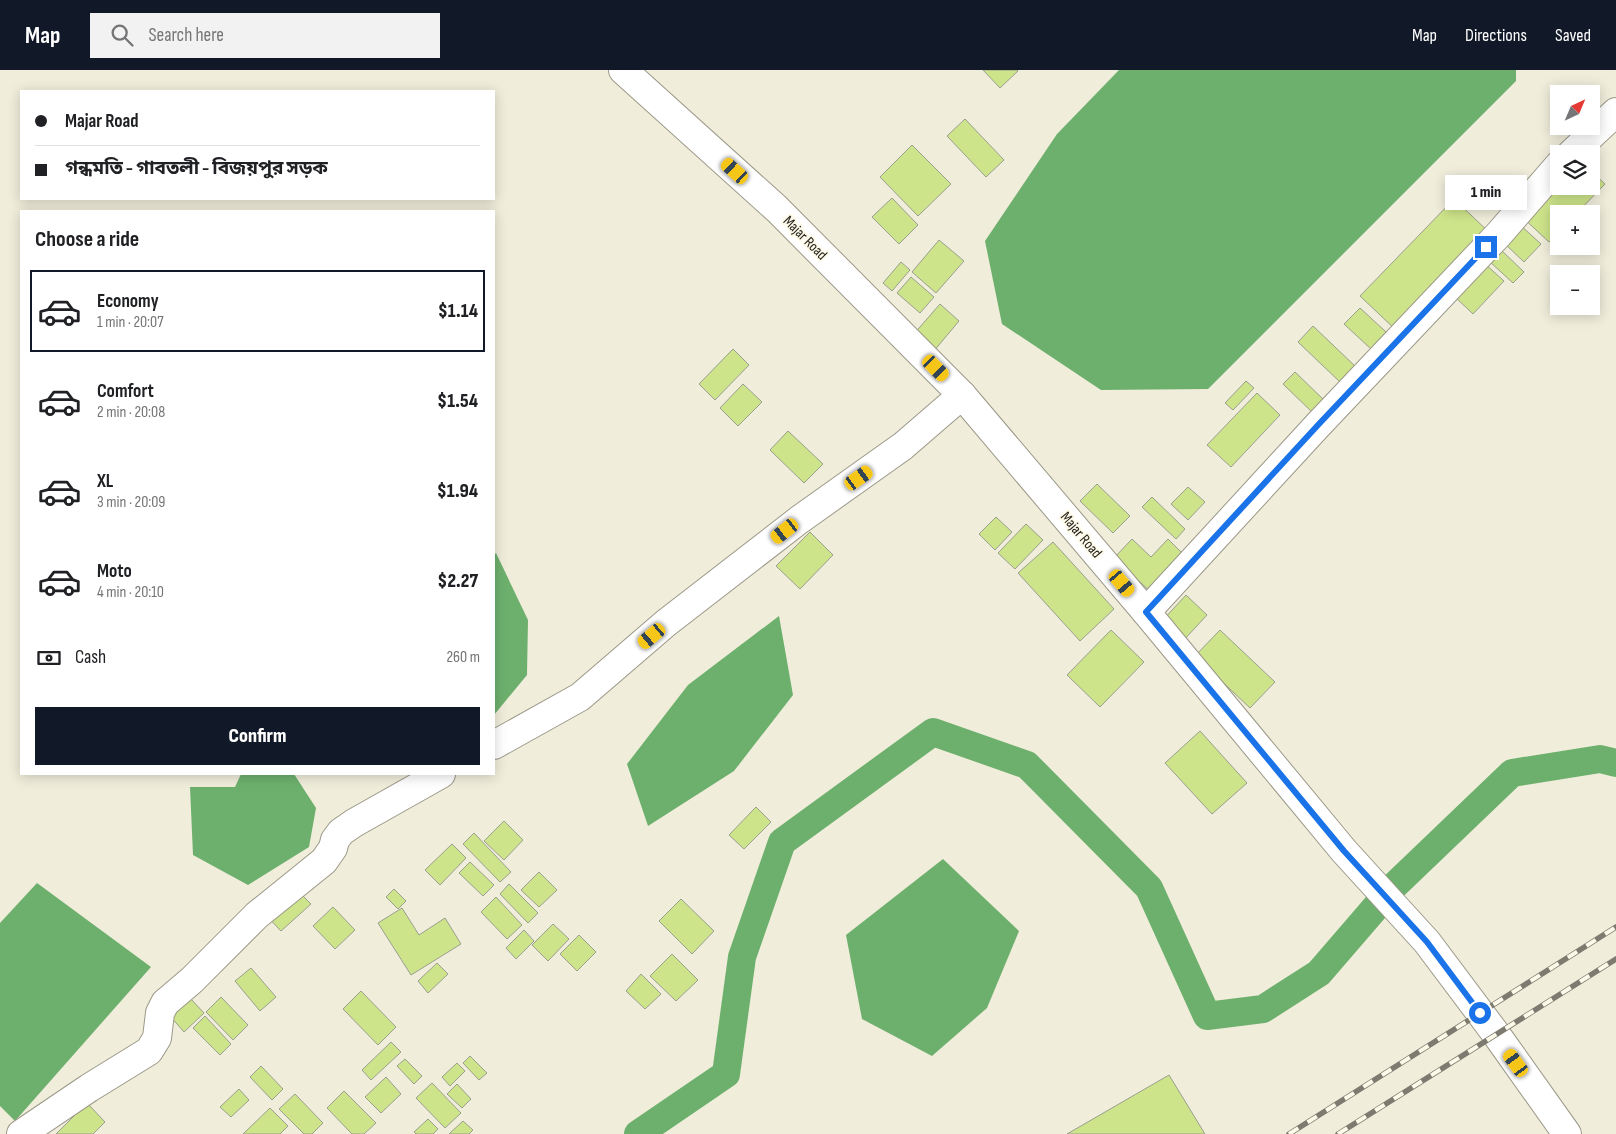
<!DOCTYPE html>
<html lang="en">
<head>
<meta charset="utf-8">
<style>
	:root { --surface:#fff; --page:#f2f2f2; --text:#202124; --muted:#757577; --line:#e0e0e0; --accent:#111827 }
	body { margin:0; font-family:"Sofia Sans Condensed","Noto Sans Bengali",sans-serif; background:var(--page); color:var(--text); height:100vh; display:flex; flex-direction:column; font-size:19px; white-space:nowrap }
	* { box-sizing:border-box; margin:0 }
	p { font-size:16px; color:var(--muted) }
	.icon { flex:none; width:28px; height:28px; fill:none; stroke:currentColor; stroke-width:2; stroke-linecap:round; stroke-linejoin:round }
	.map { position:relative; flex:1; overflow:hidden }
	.side { position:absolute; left:20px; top:140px; width:475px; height:565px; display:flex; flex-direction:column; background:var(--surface); border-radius:0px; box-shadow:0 2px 12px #0003 }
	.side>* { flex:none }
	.banner { position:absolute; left:20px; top:20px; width:475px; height:110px; border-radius:0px; box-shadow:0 2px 12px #0003; display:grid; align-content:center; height:110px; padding:0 15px; background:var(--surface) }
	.needle { width:32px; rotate:44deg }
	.fabs { position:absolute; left:1550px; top:15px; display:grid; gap:10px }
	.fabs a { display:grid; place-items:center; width:50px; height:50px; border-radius:0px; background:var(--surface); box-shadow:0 2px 12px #0003; font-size:25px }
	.end { position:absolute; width:22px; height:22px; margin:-11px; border:6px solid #1a73e8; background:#fff; box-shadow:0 0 0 2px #fff }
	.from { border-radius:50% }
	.bubble { position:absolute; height:35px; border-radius:0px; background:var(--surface); box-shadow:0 2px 12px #0003; font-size:16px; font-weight:800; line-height:35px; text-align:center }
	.car { position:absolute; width:15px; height:30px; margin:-15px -8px; border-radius:6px; box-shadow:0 0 4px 1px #0007; background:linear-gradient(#f5c518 24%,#345 0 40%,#f5c518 0 76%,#345 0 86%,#f5c518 0) }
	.banner b { display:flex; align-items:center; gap:18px; height:48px; font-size:19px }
	.banner b+b { border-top:1px solid var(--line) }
	.banner i { width:12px; height:12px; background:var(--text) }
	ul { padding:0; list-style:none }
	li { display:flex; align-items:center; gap:15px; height:82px; margin:0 10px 8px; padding:0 5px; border:2px solid transparent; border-radius:0px }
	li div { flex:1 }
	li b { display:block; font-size:19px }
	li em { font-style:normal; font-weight:800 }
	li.on { border-color:var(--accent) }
	li>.icon { width:45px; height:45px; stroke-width:1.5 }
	h2 { padding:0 15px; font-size:22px; line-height:60px }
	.pay { display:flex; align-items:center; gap:12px; height:55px; padding:0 15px; font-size:19px }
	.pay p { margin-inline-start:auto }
	.button { display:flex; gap:10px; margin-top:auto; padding:10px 15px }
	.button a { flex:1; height:58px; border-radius:0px; background:var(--accent); color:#fff; font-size:20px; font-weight:800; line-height:58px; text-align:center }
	header { display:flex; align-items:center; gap:30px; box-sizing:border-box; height:70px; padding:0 25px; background:var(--accent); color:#fff }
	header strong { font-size:24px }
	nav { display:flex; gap:28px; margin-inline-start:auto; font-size:18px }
	.search { width:350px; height:45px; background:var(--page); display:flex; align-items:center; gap:12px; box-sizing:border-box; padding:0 18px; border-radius:0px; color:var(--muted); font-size:19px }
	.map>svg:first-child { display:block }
	.water { fill:#6db06d }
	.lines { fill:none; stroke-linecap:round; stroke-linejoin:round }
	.canal { stroke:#6db06d; stroke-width:28 }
	.building { fill:#cde48a; stroke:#9a9f8f }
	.minor-casing { stroke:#9c9888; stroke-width:30 }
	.major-casing { stroke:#9c9888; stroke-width:30 }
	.minor { stroke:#fff; stroke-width:28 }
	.major { stroke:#fff; stroke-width:28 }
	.rail-casing { stroke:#7d7b70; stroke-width:5.5 }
	.rail { stroke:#fefae9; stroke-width:4; stroke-dasharray:11; stroke-linecap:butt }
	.route { stroke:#1a73e8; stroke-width:6 }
	.labels { text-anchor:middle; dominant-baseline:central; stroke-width:4; stroke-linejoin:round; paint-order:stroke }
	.street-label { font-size:15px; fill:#24231d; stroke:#fefae9 }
</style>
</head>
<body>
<header>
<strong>Map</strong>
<div class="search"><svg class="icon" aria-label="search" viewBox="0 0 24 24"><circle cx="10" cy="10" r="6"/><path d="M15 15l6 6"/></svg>Search here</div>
<nav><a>Map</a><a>Directions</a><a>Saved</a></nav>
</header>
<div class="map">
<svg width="1616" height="1064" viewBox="0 0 1616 1064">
	<rect width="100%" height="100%" fill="#f0eddb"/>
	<g class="water">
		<path d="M1119 0H1516V11L1208 319 1101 320 1002 254 985 171 1057 64Z"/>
		<path d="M496 483 528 550 527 605 494 645V485Z"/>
		<path d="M779 546 793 625 734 701 648 756 627 694 688 615Z"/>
		<path d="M241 704H294L316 738 309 777 248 815 193 785 190 717H235Z"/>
		<path d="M943 789 1019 861 987 938 932 986 862 949 846 865Z"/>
		<path d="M37 813 151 897 15 1051 0 1036V853Z"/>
	</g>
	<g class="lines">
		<path class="canal" d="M638 1064 726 1004 742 887 782 772 933 662 1027 695 1149 818 1207 946 1263 939 1319 903 1394 816 1512 703 1600 689 1616 693"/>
	</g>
	<g class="building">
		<path d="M983 0H1016L1018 1 1000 18Z"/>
		<path d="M965 49 1004 90 986 107 947 66Z"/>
		<path d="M912 75 951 114 918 146 880 107Z"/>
		<path d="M1591 101 1605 114 1576 144H1559V162L1549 172 1521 146 1559 106V116H1591Z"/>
		<path d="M892 128 918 155 899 174 872 147Z"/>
		<path d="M1454 129 1491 164 1398 262 1360 226Z"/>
		<path d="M1519 154 1541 174 1524 192 1502 171Z"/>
		<path d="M939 170 964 191 936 223 912 202Z"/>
		<path d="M1500 179 1524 202 1513 213 1489 191Z"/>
		<path d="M901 192 910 200 892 221 883 213Z"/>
		<path d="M1484 193 1504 211 1473 244 1453 225Z"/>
		<path d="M911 207 934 227 920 243 897 223Z"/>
		<path d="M940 234 959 251 933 282 913 265Z"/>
		<path d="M1360 238 1386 262 1371 279 1344 254Z"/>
		<path d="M1313 256 1356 297 1341 313 1298 272Z"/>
		<path d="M733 279 749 295 715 330 699 314Z"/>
		<path d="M1295 302 1324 330 1313 343 1283 314Z"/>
		<path d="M1246 311 1254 318 1233 340 1225 333Z"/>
		<path d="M743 314 762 332 738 356 720 338Z"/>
		<path d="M1257 323 1280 345 1231 397 1207 375Z"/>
		<path d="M788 361 823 394 804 413 770 380Z"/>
		<path d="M1097 414 1130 446 1113 463 1080 431Z"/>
		<path d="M1188 417 1205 432 1188 450 1171 434Z"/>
		<path d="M1152 427 1185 459 1176 469 1142 437Z"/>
		<path d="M996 447 1012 462 995 480 979 464Z"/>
		<path d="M1026 454 1043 470 1015 499 998 483Z"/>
		<path d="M810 462 833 485 800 519 776 496Z"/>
		<path d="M1132 469 1151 487 1168 469 1186 487 1152 523 1114 488Z"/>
		<path d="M1053 472 1114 539 1080 571 1018 503Z"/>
		<path d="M1186 525 1207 545 1182 572 1161 552Z"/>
		<path d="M1111 560 1144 592 1100 637 1067 605Z"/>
		<path d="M1220 560 1275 612 1250 638 1195 586Z"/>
		<path d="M1200 661 1247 713 1212 744 1165 693Z"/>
		<path d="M756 737 771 752 744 779 729 765Z"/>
		<path d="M504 751 523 770 504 790 484 771Z"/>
		<path d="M474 763 511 802 500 812 463 774Z"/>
		<path d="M452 774 466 788 440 815 425 800Z"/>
		<path d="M470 792 494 815 483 826 459 803Z"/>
		<path d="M539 802 557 820 539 837 521 820Z"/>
		<path d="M509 814 538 843 528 853 500 824Z"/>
		<path d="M294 817 311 834 281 861 265 844Z"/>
		<path d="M394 819 406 831 398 839 386 827Z"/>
		<path d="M496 827 522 855 507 869 481 842Z"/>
		<path d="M681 829 714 861 692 884 659 851Z"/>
		<path d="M333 837 355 860 335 879 313 856Z"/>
		<path d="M402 838 419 865 445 848 461 874 411 905 378 853Z"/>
		<path d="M553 854 569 869 548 891 532 875Z"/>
		<path d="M524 860 534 871 516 889 506 878Z"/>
		<path d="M579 865 596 882 577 901 560 884Z"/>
		<path d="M672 884 698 910 676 931 650 906Z"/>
		<path d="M437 893 448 904 428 923 418 911Z"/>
		<path d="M251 898 276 927 260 941 235 911Z"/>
		<path d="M641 904 661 924 645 939 626 921Z"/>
		<path d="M361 921 396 957 378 975 343 939Z"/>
		<path d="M221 927 248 955 233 970 206 942Z"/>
		<path d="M190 928 204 943 184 962 170 946Z"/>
		<path d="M205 946 231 974 220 985 193 958Z"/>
		<path d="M391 972 401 982 371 1010 362 1000Z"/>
		<path d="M470 986 487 1003 479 1010 463 993Z"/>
		<path d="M405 989 422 1006 414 1014 397 996Z"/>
		<path d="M457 993 465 1001 450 1016 442 1007Z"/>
		<path d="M261 996 283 1019 272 1030 250 1007Z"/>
		<path d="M1169 1005 1205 1064H1067Z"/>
		<path d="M386 1007 401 1024 381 1043 365 1027Z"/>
		<path d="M432 1013 461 1043 445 1058 416 1028Z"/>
		<path d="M457 1014 471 1029 462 1038 447 1024Z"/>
		<path d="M239 1019 249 1030 231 1047 220 1037Z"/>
		<path d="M344 1021 376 1053 364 1064H352L327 1038Z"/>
		<path d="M295 1024 323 1053 312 1064H304L279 1039Z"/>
		<path d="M87 1033 105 1052 93 1064H56Z"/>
		<path d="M270 1038 288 1056 280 1064H243Z"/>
		<path d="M428 1049 438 1059 433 1064H416L414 1062Z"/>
		<path d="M463 1051 473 1060 469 1064H449Z"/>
	</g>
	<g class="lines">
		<g class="minor-casing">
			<g id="minor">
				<path d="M494 675 580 627 666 553 799 450 903 376 962 325"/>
				<path d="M21 1064 89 1018 149 981 157 968 160 943 165 933 192 910 257 845 324 791 333 778 335 770 341 762 354 753 441 704"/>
			</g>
		</g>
		<g class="major-casing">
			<g id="major">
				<path d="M623 0 777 139 962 325 1146 542 1344 781 1427 872 1496 964 1567 1064"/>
				<path d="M1571 84 1616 42"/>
				<path d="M1146 542 1318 355 1499 164 1559 95"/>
			</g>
		</g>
		<use href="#minor" class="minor"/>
		<use href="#major" class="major"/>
		<g class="rail-casing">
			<g id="rail">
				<path d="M1289 1064 1616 857"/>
				<path d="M1338 1064 1616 889"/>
			</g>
		</g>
		<use href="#rail" class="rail"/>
	</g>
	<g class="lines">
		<path class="route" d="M1480 943 1427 872 1344 781 1146 542 1318 355 1486 177"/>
	</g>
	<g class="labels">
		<g class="street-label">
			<text transform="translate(805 168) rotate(45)">Majar Road</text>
			<text transform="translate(1081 465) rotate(50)">Majar Road</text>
		</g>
	</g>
</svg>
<div class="fabs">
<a><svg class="needle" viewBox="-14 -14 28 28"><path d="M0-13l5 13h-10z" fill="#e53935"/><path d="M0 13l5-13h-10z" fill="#757577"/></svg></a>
<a><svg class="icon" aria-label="layers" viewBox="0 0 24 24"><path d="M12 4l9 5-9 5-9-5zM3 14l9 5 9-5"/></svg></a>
<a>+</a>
<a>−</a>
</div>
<i class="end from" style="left:1480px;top:943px"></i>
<i class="end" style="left:1486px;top:177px"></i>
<div class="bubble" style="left:1445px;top:105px;width:82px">1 min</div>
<i class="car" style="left:735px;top:101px;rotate:312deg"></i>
<i class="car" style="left:936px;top:298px;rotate:135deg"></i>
<i class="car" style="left:859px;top:408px;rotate:55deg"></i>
<i class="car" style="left:785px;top:461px;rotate:232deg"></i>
<i class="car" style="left:1122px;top:513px;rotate:140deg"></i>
<i class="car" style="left:652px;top:566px;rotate:230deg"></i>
<i class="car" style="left:1516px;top:993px;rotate:324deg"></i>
<div class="banner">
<b><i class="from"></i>Majar Road</b>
<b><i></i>গন্ধমতি - গাবতলী - বিজয়পুর সড়ক</b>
</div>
<section class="side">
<h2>Choose a ride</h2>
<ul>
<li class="on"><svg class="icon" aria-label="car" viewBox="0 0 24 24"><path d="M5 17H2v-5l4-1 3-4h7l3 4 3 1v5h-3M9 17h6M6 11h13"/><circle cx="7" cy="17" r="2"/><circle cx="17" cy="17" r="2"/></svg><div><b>Economy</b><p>1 min · 20:07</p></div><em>$1.14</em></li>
<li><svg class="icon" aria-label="car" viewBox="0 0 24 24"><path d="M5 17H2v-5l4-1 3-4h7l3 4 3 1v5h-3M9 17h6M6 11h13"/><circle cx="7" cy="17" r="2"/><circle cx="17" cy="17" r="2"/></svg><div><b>Comfort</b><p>2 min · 20:08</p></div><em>$1.54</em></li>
<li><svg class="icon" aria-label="car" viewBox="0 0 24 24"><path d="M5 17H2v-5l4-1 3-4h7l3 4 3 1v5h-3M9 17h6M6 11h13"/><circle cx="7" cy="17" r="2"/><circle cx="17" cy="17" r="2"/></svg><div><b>XL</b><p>3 min · 20:09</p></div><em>$1.94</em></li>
<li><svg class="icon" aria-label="car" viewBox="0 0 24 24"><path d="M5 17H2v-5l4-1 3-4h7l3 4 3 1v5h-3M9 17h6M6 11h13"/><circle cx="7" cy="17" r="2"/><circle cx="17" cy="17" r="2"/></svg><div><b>Moto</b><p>4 min · 20:10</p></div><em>$2.27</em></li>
</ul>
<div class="pay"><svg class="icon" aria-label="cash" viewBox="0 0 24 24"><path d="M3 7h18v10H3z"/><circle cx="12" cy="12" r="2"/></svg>Cash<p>260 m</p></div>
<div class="button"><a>Confirm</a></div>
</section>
</div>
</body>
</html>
